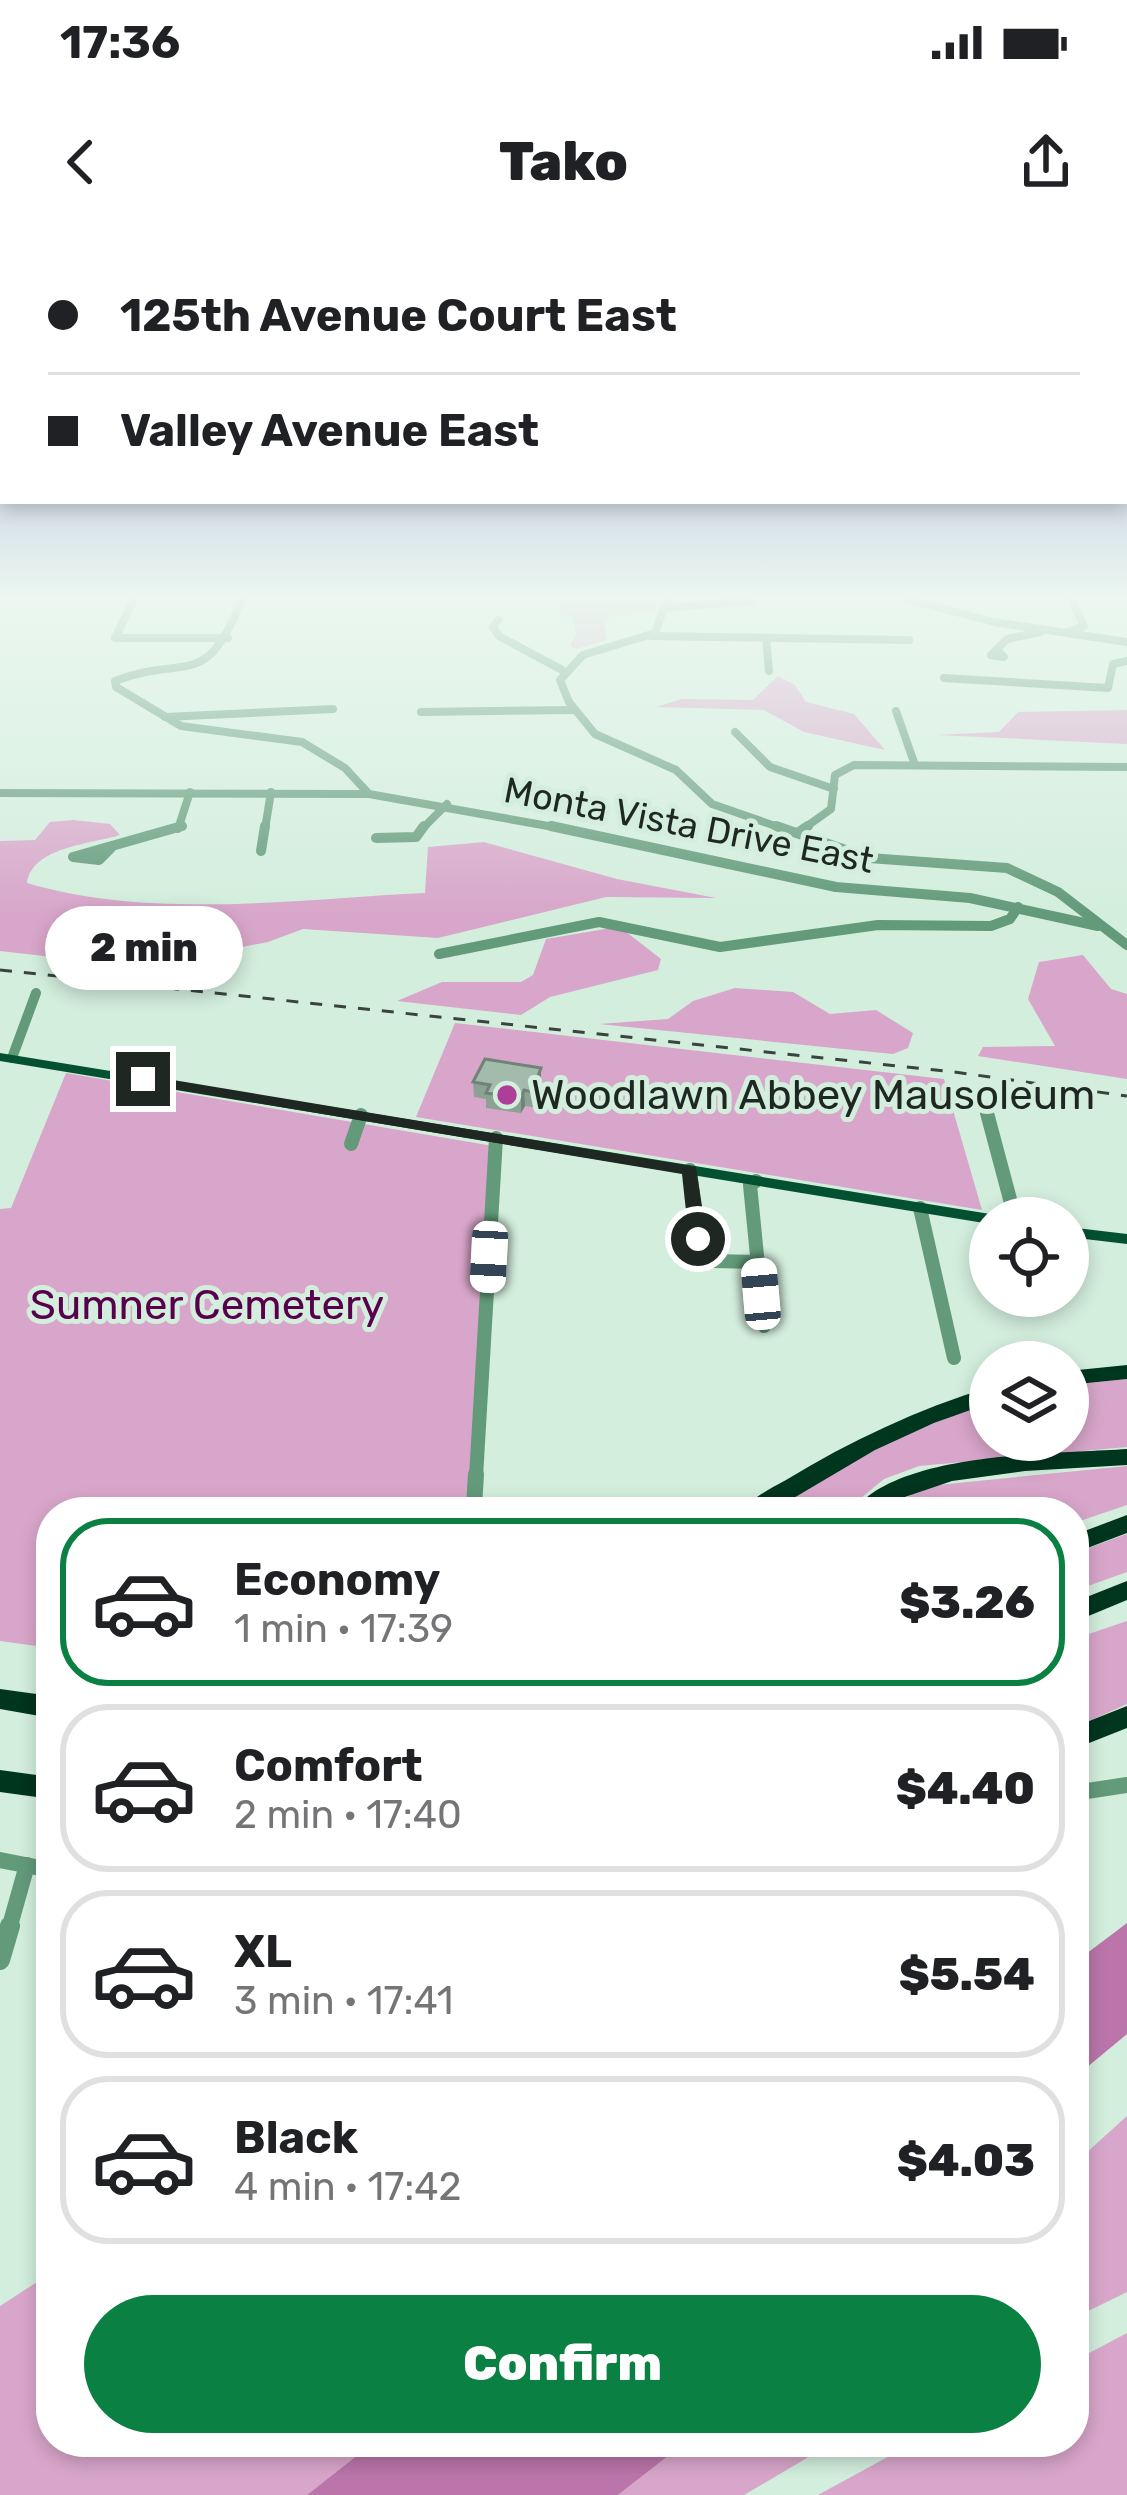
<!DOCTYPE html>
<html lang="en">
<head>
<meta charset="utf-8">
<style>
	:root { --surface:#fff; --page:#f2f2f2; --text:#202124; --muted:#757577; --line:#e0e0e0; --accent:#0b8043 }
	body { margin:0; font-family:Rubik,sans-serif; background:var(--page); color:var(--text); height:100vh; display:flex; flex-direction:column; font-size:45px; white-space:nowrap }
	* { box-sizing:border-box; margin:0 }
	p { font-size:39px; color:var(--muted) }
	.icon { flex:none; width:66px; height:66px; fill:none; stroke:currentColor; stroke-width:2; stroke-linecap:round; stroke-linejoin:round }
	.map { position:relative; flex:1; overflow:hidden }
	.panel { position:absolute; left:36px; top:1257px; width:1053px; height:960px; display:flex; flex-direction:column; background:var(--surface); border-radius:48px; box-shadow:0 6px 18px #0003 }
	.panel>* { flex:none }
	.guide { position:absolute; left:0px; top:0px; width:1128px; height:264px; box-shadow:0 6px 18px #0003; display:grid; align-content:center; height:264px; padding:0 48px; background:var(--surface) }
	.controls { position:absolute; left:969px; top:957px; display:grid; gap:24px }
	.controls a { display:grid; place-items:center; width:120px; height:120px; border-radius:50%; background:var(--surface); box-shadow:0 6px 18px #0003; font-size:60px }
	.end { position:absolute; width:54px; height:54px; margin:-27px; border:15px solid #1e2721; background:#fff; box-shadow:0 0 0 6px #fff }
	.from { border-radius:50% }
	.bubble { position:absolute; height:84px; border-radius:42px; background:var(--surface); box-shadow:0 6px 18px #0003; font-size:39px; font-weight:800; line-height:84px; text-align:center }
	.car { position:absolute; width:36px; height:72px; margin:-36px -18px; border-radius:15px; box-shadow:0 0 9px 3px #0007; background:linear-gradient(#fff 24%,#345 0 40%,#fff 0 76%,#345 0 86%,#fff 0) }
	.guide b { display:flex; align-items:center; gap:42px; height:114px; font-size:45px }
	.guide b+b { border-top:3px solid var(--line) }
	.guide i { width:30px; height:30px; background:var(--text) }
	ul { padding:21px 0 0; list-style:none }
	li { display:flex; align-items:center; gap:36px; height:168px; margin:0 24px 18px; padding:0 24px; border:6px solid var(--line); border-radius:48px }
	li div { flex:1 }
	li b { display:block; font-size:45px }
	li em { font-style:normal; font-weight:800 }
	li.active { border-color:var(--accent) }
	li>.icon { width:108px; height:108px; stroke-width:1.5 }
	.primary-button { display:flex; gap:24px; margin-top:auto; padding:24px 48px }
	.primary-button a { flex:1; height:138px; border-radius:72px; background:var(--accent); color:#fff; font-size:48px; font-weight:800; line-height:138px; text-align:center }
	.status { display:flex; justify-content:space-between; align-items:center; height:84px; padding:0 60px; background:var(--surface); direction:ltr }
	.status svg { height:33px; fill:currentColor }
	header { display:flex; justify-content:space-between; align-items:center; height:156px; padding:0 48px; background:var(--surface); font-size:54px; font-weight:800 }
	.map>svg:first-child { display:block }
	.green { fill:#d8a6ca }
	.water { fill:#bb75aa }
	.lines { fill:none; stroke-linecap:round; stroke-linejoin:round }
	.minor-far4 { stroke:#629a7a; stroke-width:8 }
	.minor-far3 { stroke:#629a7a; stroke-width:10 }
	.minor-far2 { stroke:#629a7a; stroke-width:14 }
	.minor-far1 { stroke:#629a7a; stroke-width:16 }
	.minor { stroke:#629a7a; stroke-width:20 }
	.major { fill:#045131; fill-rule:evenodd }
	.highway { fill:#00351e; fill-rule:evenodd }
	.rail { stroke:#39443d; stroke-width:3; stroke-dasharray:12 12; stroke-linecap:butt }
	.wall { fill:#8ba193 }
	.shaded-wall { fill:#718378 }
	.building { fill:#a2bbab; stroke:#718378; stroke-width:3 }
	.route { fill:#1e2721 }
	.poi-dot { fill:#af3e99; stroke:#d3eedd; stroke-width:4.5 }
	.labels { text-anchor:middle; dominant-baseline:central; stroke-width:10; stroke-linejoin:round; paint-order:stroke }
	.far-street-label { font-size:36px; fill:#1e2721; stroke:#d3eedd }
	.poi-label { font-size:42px; fill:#1e2721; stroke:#d3eedd; text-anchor:start }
	.park-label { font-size:42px; fill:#59004c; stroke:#d3eedd }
</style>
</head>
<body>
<div class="status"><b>17:36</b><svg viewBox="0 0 49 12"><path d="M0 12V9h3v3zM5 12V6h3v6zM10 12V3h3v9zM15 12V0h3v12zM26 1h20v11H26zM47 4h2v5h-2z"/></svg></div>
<header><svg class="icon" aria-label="back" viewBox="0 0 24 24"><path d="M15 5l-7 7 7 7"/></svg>Tako<svg class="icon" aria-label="share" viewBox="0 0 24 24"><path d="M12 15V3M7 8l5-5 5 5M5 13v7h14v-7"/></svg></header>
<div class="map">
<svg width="1127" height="2255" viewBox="0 0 1127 2255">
	<rect width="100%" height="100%" fill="#d3eedd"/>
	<g class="green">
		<path d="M551 359H658L655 373 611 376 604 381 606 400 576 409 570 406 576 395 573 378 560 375 558 362Z"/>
		<path d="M778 436 795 445 806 462 854 474 885 510 804 492 764 470 656 467 682 459 753 460Z"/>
		<path d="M1127 470V504L937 495 999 492 1018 472Z"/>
		<path d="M73 580 110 584 120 595C91 604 32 607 27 643 152 680 296 659 425 653L428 607 484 602 617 639 716 658 606 657 438 698 303 689 268 702 140 727 0 711V601L35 600 50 582Z"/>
		<path d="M611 688 625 691 661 719 658 730 550 757 521 775 397 761 442 742H521L533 735 546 699Z"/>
		<path d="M1083 715 1111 749 1127 754V839L978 816 983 807 1055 806 1028 759 1039 722Z"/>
		<path d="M735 748 793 752 830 774 876 770 913 793 908 808 893 814 599 784 668 779 693 761Z"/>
		<path d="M455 783 944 839 982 970 416 877Z"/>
		<path d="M66 833 493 906 484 1097 466 1272H51V1408L0 1401V969L11 968Z"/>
		<path d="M1127 1139V1207L919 1226 884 1239 844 1272H770C839 1224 910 1189 990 1163V1200H1068V1145Z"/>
		<path d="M1127 1226V1265L1074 1283V1272H880L927 1246Z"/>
		<path d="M1127 1294V1332L1074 1351V1313Z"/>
		<path d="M1127 1381V1464L1074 1488V1399Z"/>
		<path d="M1127 1876V2052L1074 2078V1924Z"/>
		<path d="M51 2033V2202H374L307 2255H0V2066Z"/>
		<path d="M1127 2093V2255H818L915 2202H1074V2121Z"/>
		<path d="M686 2202H834L744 2255H618Z"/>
	</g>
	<g class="water">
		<path d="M1127 1683V1794L1074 1838V1723Z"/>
		<path d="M374 2202H686L618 2255H307Z"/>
	</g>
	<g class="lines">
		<g class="minor-far4">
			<path d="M134 359 115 398H228"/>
			<path d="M242 359C205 453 187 413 115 441L116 447 181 486 302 502 345 528 369 554 565 589"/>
			<path d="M667 359 655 393 583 415 560 440 569 462 595 494 676 530 712 564 784 589"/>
			<path d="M906 359 994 382 1127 402"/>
			<path d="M663 368 751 361"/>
			<path d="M498 380 493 387 499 396 564 431"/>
			<path d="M1068 392 1084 386 1071 359"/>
			<path d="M651 396 909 400"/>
			<path d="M766 398 769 431"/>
			<path d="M998 411 1004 417 991 415 1007 399 1040 392"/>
			<path d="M944 438 1108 448 1113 424 1127 421"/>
			<path d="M896 471 915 525"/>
			<path d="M421 472 574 470"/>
			<path d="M165 477 333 469"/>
			<path d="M735 492 770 527 834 549"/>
			<path d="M0 553 369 554"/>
			<path d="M178 589 190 552"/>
			<path d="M265 589 271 552"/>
			<path d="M422 589 447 564"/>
			<path d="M803 589 831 569 835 535 854 525 1127 527"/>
		</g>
		<g class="minor-far3">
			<path d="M551 586 836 647 970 658 1098 686"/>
			<path d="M776 586 869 618 1007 628 1058 652 1127 705"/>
			<path d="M799 592 808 586"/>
			<path d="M376 598 416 597 424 586"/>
			<path d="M111 608 99 620 73 617 182 586"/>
			<path d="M261 611 265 586"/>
			<path d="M439 714 599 682 720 707 878 685 991 686 1010 679 1018 667"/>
			<path d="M12 818 36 753"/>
			<path d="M986 870 988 876"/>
		</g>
		<g class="minor-far2">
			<path d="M987 873 1015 978"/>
			<path d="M351 904 361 875"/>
			<path d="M690 930 700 1014 713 1021 758 1022"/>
			<path d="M756 941 750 945 764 1086"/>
			<path d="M920 968 954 1118"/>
			<path d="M476 1237 496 898"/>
		</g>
		<g class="minor-far1">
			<path d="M474 1267 476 1234"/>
			<path d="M1074 1553 1127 1545"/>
			<path d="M0 1620 51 1630"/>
			<path d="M9 1689 27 1625"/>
		</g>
		<path class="minor" d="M0 1720 10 1686"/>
		<g class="major">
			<path d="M0 813 990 974 997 978H990V984L0 821Z"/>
			<path d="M1068 987 1127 994V1004L1068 997Z"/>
		</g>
		<g class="highway">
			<path d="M1127 1125V1139L1068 1145V1131Z"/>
			<path d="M990 1147V1163L934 1183 875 1210 770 1272H741C751 1258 770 1249 786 1240 850 1201 918 1169 990 1147Z"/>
			<path d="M1127 1209V1225L1025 1231 952 1241 896 1260 880 1272H853C896 1211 1058 1214 1127 1209Z"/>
			<path d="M1127 1275V1293L1074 1313V1295Z"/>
			<path d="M1127 1341V1360L1074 1382V1362Z"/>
			<path d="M0 1449 51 1456V1478L0 1469Z"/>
			<path d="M1127 1466V1488L1074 1509V1487Z"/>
			<path d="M0 1530 51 1537V1559L0 1552Z"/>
		</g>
		<path class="rail" d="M0 730 954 832 1127 856"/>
	</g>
	<path class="wall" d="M473 842 541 843 533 867 525 866 521 873 486 868V859L474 857Z"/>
	<g class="shaded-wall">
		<path d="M541 828V843L533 867 532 852Z"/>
		<path d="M524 850 525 866 521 873V858Z"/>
	</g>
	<path class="building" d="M485 819 541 828 532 852 524 850 521 858 486 853 490 845 473 842Z"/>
	<linearGradient id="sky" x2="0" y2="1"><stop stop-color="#969bcf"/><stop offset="0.53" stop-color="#ebf7f0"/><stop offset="1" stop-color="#ebf7f0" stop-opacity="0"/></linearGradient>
	<rect width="1127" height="674" fill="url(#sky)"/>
	<path class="route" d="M143 835 696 927 707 999 698 1005 689 999 682 934 138 843Z"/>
	<circle class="poi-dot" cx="507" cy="855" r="12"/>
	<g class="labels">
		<g class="far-street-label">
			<text transform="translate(689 585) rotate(11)">Monta Vista Drive East</text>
		</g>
		<g class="poi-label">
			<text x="531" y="855">Woodlawn Abbey Mausoleum</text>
		</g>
		<g class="park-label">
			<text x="207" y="1065">Sumner Cemetery</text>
		</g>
	</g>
</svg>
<div class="controls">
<a><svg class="icon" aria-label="locate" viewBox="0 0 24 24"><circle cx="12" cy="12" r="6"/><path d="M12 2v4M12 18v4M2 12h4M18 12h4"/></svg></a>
<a><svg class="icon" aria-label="layers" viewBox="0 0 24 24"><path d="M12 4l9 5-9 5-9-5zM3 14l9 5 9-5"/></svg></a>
</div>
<i class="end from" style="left:698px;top:999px"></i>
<i class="end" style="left:143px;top:839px"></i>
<div class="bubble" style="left:45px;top:666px;width:198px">2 min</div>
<i class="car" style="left:489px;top:1017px;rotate:183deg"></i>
<i class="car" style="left:761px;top:1054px;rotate:355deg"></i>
<div class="guide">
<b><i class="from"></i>125th Avenue Court East</b>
<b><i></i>Valley Avenue East</b>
</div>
<section class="panel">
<ul>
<li class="active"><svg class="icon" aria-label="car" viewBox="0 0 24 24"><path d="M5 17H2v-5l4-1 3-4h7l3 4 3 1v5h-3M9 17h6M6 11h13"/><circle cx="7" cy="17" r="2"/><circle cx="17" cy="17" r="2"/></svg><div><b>Economy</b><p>1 min · 17:39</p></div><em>$3.26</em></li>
<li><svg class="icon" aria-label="car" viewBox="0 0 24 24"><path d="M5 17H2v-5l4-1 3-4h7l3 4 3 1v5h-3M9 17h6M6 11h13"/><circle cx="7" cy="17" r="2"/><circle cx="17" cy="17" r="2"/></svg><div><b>Comfort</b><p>2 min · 17:40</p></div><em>$4.40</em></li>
<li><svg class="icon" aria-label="car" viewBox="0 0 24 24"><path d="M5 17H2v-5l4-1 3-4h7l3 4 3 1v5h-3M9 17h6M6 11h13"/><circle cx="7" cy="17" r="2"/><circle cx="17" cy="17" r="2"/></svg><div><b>XL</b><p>3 min · 17:41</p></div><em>$5.54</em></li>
<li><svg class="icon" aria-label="car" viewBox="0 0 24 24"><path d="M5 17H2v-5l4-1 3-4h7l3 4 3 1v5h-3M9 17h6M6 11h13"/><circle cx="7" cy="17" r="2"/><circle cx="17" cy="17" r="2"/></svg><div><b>Black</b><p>4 min · 17:42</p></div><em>$4.03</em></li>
</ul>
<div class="primary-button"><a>Confirm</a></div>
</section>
</div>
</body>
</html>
